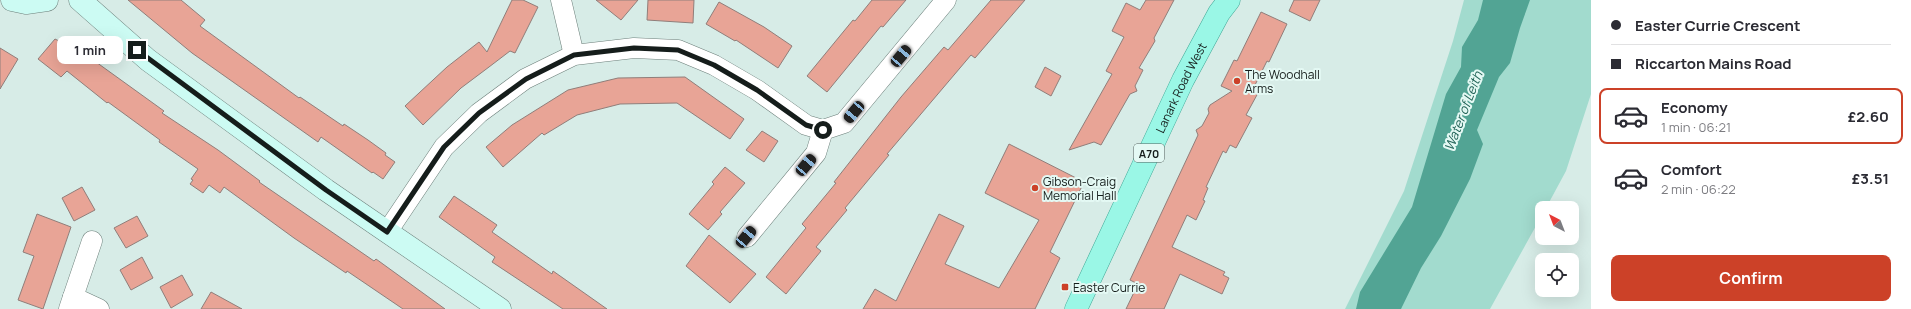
<!DOCTYPE html>
<html lang="en">
<head>
<meta charset="utf-8">
<style>
	:root { --surface:#fff; --page:#f2f2f3; --text:#2b2b33; --muted:#7c7c81; --line:#e1e1e2; --accent:#cc4128 }
	body { margin:0; font-family:Manrope,sans-serif; background:var(--page); color:var(--text); height:100vh; display:flex; flex-direction:column; font-size:15px; white-space:nowrap }
	* { box-sizing:border-box; margin:0 }
	p { font-size:13px; color:var(--muted) }
	.icon { flex:none; width:22px; height:22px; fill:none; stroke:currentColor; stroke-width:2; stroke-linecap:round; stroke-linejoin:round }
	.map { position:relative; flex:1; overflow:hidden }
	.side { display:flex; flex-direction:column; background:var(--surface); width:320px }
	.side>* { flex:none }
	.hud { display:grid; align-content:center; height:88px; padding:0 20px; background:var(--surface) }
	.needle { width:26px; rotate:318deg }
	.tools { position:absolute; left:1535px; top:201px; display:grid; gap:8px }
	.tools a { display:grid; place-items:center; width:44px; height:44px; border-radius:8px; background:var(--surface); box-shadow:0 4px 16px #0002; font-size:20px }
	.end { position:absolute; width:18px; height:18px; margin:-9px; border:5px solid #151d1b; background:#fff; box-shadow:0 0 0 2px #fff }
	.from { border-radius:50% }
	.bubble { position:absolute; height:28px; border-radius:8px; background:var(--surface); box-shadow:0 4px 16px #0002; font-size:13px; font-weight:700; line-height:28px; text-align:center }
	.car { position:absolute; width:12px; height:24px; margin:-12px -6px; border-radius:5px; box-shadow:0 0 3px 1px #0007; background:linear-gradient(#222 24%,#8ab4d8 0 40%,#222 0 76%,#8ab4d8 0 86%,#222 0) }
	.hud b { display:flex; align-items:center; gap:14px; height:38px; font-size:15px }
	.hud b+b { border-top:1px solid var(--line) }
	.hud i { width:10px; height:10px; background:var(--text) }
	ul { padding:0; list-style:none }
	li { display:flex; align-items:center; gap:12px; height:56px; margin:0 8px 6px; padding:0 12px; border:2px solid transparent; border-radius:8px }
	li div { flex:1 }
	li b { display:block; font-size:15px }
	li em { font-style:normal; font-weight:700 }
	li.active { border-color:var(--accent) }
	li>.icon { width:36px; height:36px; stroke-width:1.5 }
	.primary-button { display:flex; gap:8px; margin-top:auto; padding:8px 20px }
	.primary-button a { flex:1; height:46px; border-radius:8px; background:var(--accent); color:#fff; font-size:16px; font-weight:700; line-height:46px; text-align:center }
	main { display:flex; flex:1; min-height:0 }
	.map>svg:first-child { display:block }
	.green { fill:#a2dbce }
	.water { fill:#52a494 }
	.building { fill:#e8a496; stroke:#907e7a }
	.lines { fill:none; stroke-linecap:round; stroke-linejoin:round }
	.street-casing { stroke:#6c7f7a; stroke-width:21 }
	.secondary-casing { stroke:#6c7f7a; stroke-width:23 }
	.primary-casing { stroke:#3fa795; stroke-width:23 }
	.street { stroke:#fff; stroke-width:20 }
	.secondary { stroke:#ccfbf3; stroke-width:22 }
	.primary { stroke:#9af7e6; stroke-width:22 }
	.route { stroke:#151d1b; stroke-width:5 }
	.poi-dot { fill:#cc4128; stroke:#e4f9f4; stroke-width:1.5 }
	.labels { text-anchor:middle; dominant-baseline:central; stroke-width:4; stroke-linejoin:round; paint-order:stroke }
	.shield { fill:#e4f9f4; stroke:#535f5c; stroke-width:1 }
	.shield-label { font-size:11px; font-weight:bold; fill:#151d1b }
	.poi-label { font-size:12px; fill:#151d1b; stroke:#e4f9f4; text-anchor:start }
	.street-label { font-size:12px; fill:#151d1b; stroke:#e4f9f4 }
	.water-label { font-size:13px; font-style:italic; fill:#236458; stroke:#e4f9f4 }
</style>
</head>
<body>
<main>
<div class="map">
<svg width="1591" height="309" viewBox="0 0 1591 309">
	<rect width="100%" height="100%" fill="#d7ece7"/>
	<path class="green" d="M1464 0H1591V94L1566 171 1546 208H1542V215L1490 309H1345L1404 191 1453 41Z"/>
	<path class="water" d="M1483 0H1530L1520 28 1510 63 1499 77 1477 130 1483 144 1470 179 1441 236 1421 268 1401 309H1356L1360 292 1412 207 1446 94 1461 67 1462 47 1478 20Z"/>
	<g class="building">
		<path d="M128 0H181L205 20 200 26 299 98 300 97 343 126 344 124 368 140 386 153 385 155 395 162 383 179 373 172 372 173 321 137 318 142 192 53Z"/>
		<path d="M512 0H523L538 7 515 53 510 51 489 67 461 88 423 125 405 106 447 67 479 42 487 52Z"/>
		<path d="M596 0H638L621 20Z"/>
		<path d="M648 0H694L693 23 647 20Z"/>
		<path d="M872 0H906L883 27 881 26 827 92 807 76 853 20 855 21Z"/>
		<path d="M991 0H1025L975 58 971 55 887 154 889 155 845 208 847 210 816 247 821 251 786 294 766 277 806 228 802 224 836 183 834 182 901 97 944 47 948 50Z"/>
		<path d="M1146 0H1174L1154 38 1155 41 1139 68 1143 70 1135 86 1137 91 1130 94 1101 145 1094 142 1069 150 1112 74 1106 71 1124 37 1112 31 1126 3 1140 10Z"/>
		<path d="M1294 0H1320L1310 21 1289 11Z"/>
		<path d="M719 2 764 27 792 46 778 68 736 40 735 41 706 24Z"/>
		<path d="M1261 12 1287 24 1269 62 1267 61 1252 91 1258 93 1246 115 1252 118 1236 148 1230 145 1226 153 1223 151 1206 187 1208 188 1203 200 1205 201 1196 220 1187 215 1172 247 1225 272 1223 275 1229 278 1222 294 1180 274 1164 309H1126L1138 284 1130 280 1198 135 1196 130 1202 126 1209 113 1208 109 1210 105 1232 91 1221 86 1234 60 1237 61Z"/>
		<path d="M63 37 67 41 68 39 96 62 164 111 162 113 218 150 260 181 259 182 374 261 376 259 445 309H403L347 271 346 273 294 238 224 187 220 193 209 185 203 193 190 184 193 180 191 179 198 169 159 142 160 140 108 102 107 103 67 71 61 77 38 59 55 39 59 41Z"/>
		<path d="M0 48 18 59 0 89Z"/>
		<path d="M1045 67 1061 76 1051 96 1035 87Z"/>
		<path d="M685 77 744 119 730 139 677 103 620 104 577 115 544 135 542 133 503 167 486 147 512 125 568 90 618 78Z"/>
		<path d="M762 131 778 141 764 162 746 150Z"/>
		<path d="M1009 144 1084 182 1050 252 1060 258 1035 309H863L875 289 896 301 939 214 964 226 945 264 999 288 1039 220 985 193Z"/>
		<path d="M725 167 745 183 720 212 722 214 708 230 689 214 714 184 712 182Z"/>
		<path d="M82 187 95 210 74 221 62 198Z"/>
		<path d="M454 196 497 225 492 232 552 274 553 271 607 309H563L492 262 495 257 439 217Z"/>
		<path d="M37 214 71 227 43 309 18 300 34 256 23 252Z"/>
		<path d="M137 216 148 236 126 248 114 228Z"/>
		<path d="M709 235 756 274 730 303 686 266Z"/>
		<path d="M142 257 153 278 131 290 120 270Z"/>
		<path d="M182 275 193 295 171 308 160 287Z"/>
		<path d="M211 292 242 309H201Z"/>
	</g>
	<g class="lines">
		<g class="street-casing">
			<g id="street">
				<path d="M561 0 574 55"/>
				<path d="M387 232 444 147 479 113 525 79 574 55 634 48 678 50 714 65 757 90 806 125 823 130"/>
				<path d="M747 237 816 153 823 130 844 123 946 0"/>
				<path d="M73 297 92 241"/>
				<path d="M69 309 73 297 99 309"/>
			</g>
		</g>
		<g class="secondary-casing">
			<g id="secondary">
				<path d="M12 0 26 3 47 0"/>
				<path d="M80 0 148 60 326 190 500 309"/>
			</g>
		</g>
		<g class="primary-casing">
			<g id="primary">
				<path id="s1" d="M1076 309 1183 80 1219 13 1229 0"/>
			</g>
		</g>
		<use href="#street" class="street"/>
		<use href="#secondary" class="secondary"/>
		<use href="#primary" class="primary"/>
	</g>
	<g class="lines">
		<path class="route" d="M137 50 326 190 387 232 444 147 479 113 526 79 574 55 634 48 678 50 714 65 757 90 806 125 823 130"/>
	</g>
	<g class="poi-dot">
		<circle cx="1237" cy="81" r="4"/>
		<circle cx="1035" cy="188" r="4"/>
		<rect x="1061" y="283" width="8" height="8" rx="2"/>
	</g>
	<g class="labels">
		<rect class="shield" x="1134" y="144" width="30" height="18" rx="3"/>
		<g class="shield-label">
			<text x="1149" y="153">A70</text>
		</g>
		<g class="poi-label">
			<text x="1245" y="74">The Woodhall<tspan x="1245" dy="14">Arms</tspan></text>
			<text x="1043" y="181">Gibson-Craig<tspan x="1043" dy="14">Memorial Hall</tspan></text>
			<text x="1073" y="287">Easter Currie</text>
		</g>
		<g class="street-label">
			<text stroke="none"><textPath href="#s1" startOffset="245">Lanark Road West</textPath></text>
		</g>
		<g class="water-label">
			<text transform="translate(1463 111) rotate(-69)">Water of Leith</text>
		</g>
	</g>
</svg>
<div class="tools">
<a><svg class="needle" viewBox="-14 -14 28 28"><path d="M0-13l5 13h-10z" fill="#e53935"/><path d="M0 13l5-13h-10z" fill="#7c7c81"/></svg></a>
<a><svg class="icon" aria-label="locate" viewBox="0 0 24 24"><circle cx="12" cy="12" r="6"/><path d="M12 2v4M12 18v4M2 12h4M18 12h4"/></svg></a>
</div>
<i class="end from" style="left:823px;top:130px"></i>
<i class="end" style="left:137px;top:50px"></i>
<div class="bubble" style="left:57px;top:36px;width:66px">1 min</div>
<i class="car" style="left:901px;top:56px;rotate:40deg"></i>
<i class="car" style="left:854px;top:112px;rotate:220deg"></i>
<i class="car" style="left:806px;top:165px;rotate:40deg"></i>
<i class="car" style="left:746px;top:237px;rotate:40deg"></i>
</div>
<section class="side">
<div class="hud">
<b><i class="from"></i>Easter Currie Crescent</b>
<b><i></i>Riccarton Mains Road</b>
</div>
<ul>
<li class="active"><svg class="icon" aria-label="car" viewBox="0 0 24 24"><path d="M5 17H2v-5l4-1 3-4h7l3 4 3 1v5h-3M9 17h6M6 11h13"/><circle cx="7" cy="17" r="2"/><circle cx="17" cy="17" r="2"/></svg><div><b>Economy</b><p>1 min · 06:21</p></div><em>£2.60</em></li>
<li><svg class="icon" aria-label="car" viewBox="0 0 24 24"><path d="M5 17H2v-5l4-1 3-4h7l3 4 3 1v5h-3M9 17h6M6 11h13"/><circle cx="7" cy="17" r="2"/><circle cx="17" cy="17" r="2"/></svg><div><b>Comfort</b><p>2 min · 06:22</p></div><em>£3.51</em></li>
</ul>
<div class="primary-button"><a>Confirm</a></div>
</section>
</main>
</body>
</html>
